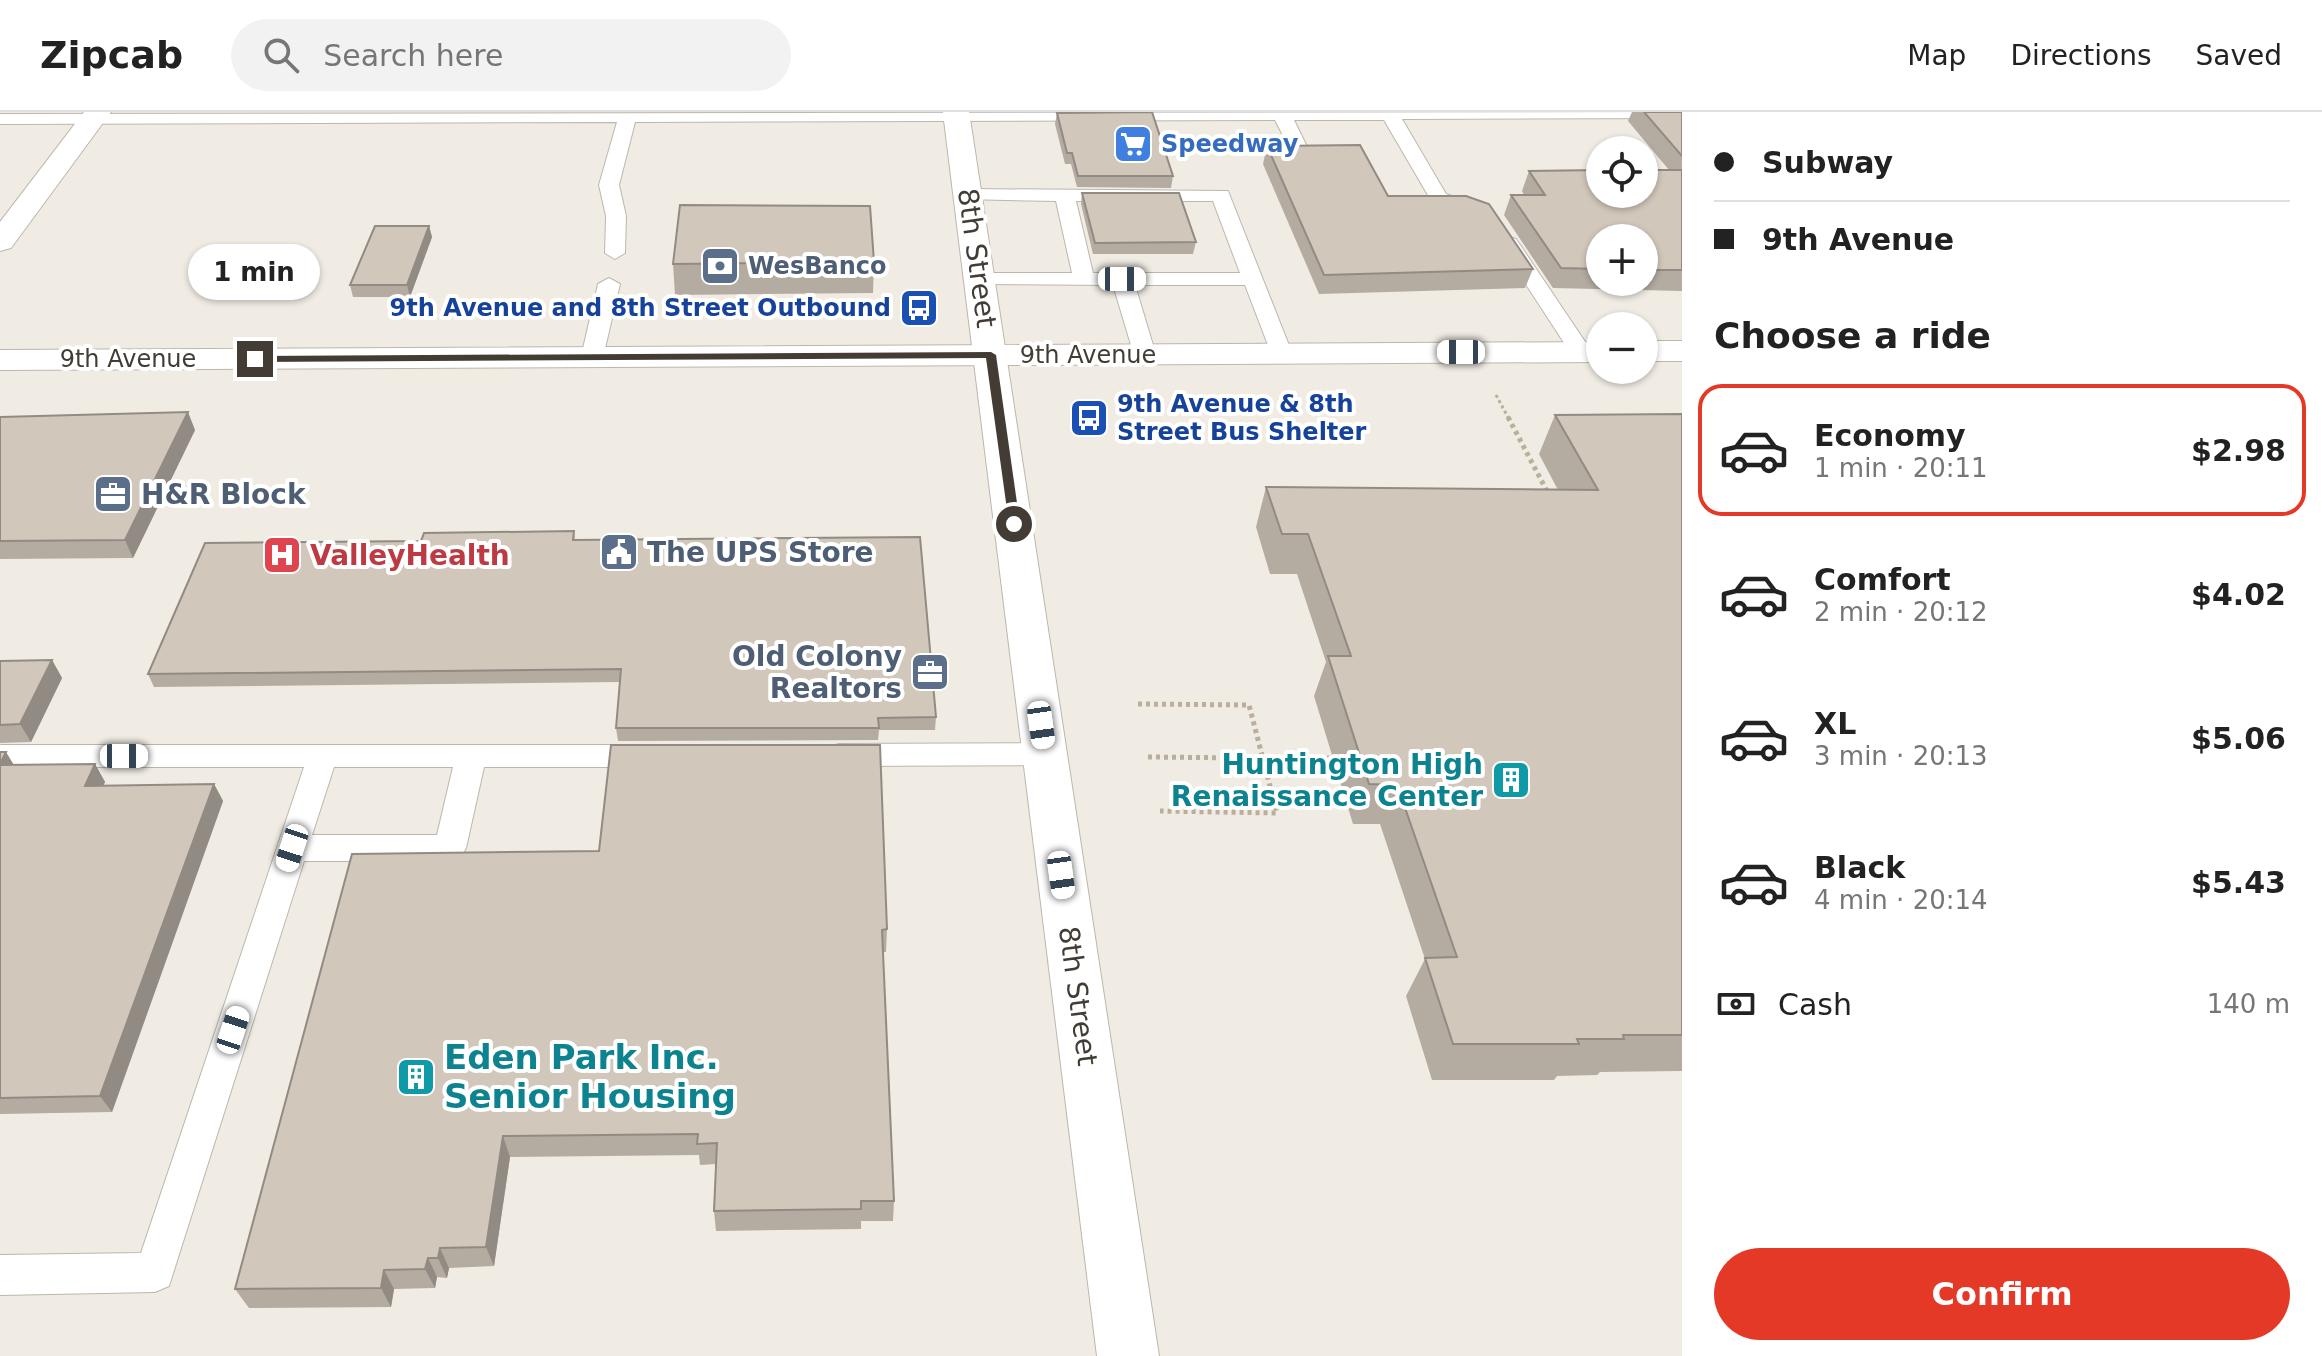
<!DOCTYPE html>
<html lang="en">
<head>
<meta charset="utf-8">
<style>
	:root { --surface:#fff; --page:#f2f2f2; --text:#222; --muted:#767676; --line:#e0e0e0; --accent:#e53927 }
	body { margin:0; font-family:"DejaVu Sans",sans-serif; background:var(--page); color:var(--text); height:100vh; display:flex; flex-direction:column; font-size:30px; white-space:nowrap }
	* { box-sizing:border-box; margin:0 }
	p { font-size:26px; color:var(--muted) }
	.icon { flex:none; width:44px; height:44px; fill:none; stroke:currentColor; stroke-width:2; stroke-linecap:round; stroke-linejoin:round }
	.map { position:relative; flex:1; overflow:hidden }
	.details { display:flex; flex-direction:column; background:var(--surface); width:640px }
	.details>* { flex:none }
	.banner { display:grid; align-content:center; height:176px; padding:0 32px; background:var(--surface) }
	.tools { position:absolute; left:1586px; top:24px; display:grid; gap:16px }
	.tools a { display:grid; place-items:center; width:72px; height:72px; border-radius:50%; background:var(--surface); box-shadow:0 2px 6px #0004; font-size:40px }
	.end { position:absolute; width:36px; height:36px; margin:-18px; border:10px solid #423c35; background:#fff; box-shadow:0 0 0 4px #fff }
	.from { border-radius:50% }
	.bubble { position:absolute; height:56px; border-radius:28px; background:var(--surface); box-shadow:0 2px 6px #0004; font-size:26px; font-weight:700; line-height:56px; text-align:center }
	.car { position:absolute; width:24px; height:48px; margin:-24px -12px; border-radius:10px; box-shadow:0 0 6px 2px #0007; background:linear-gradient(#fff 24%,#345 0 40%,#fff 0 76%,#345 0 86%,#fff 0) }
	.banner b { display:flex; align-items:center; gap:28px; height:76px; font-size:30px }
	.banner b+b { border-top:2px solid var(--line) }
	.banner i { width:20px; height:20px; background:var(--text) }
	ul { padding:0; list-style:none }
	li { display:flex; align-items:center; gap:24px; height:132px; margin:0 16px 12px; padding:0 16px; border:4px solid transparent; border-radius:24px }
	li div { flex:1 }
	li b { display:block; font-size:30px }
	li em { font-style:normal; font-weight:700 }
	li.active { border-color:var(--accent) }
	li>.icon { width:72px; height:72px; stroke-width:1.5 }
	h2 { padding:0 32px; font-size:36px; line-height:96px }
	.pay { display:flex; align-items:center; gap:20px; height:88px; padding:0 32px; font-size:30px }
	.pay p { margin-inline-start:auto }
	.primary-button { display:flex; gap:16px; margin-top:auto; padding:16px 32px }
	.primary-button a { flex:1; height:92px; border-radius:48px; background:var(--accent); color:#fff; font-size:32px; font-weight:700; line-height:92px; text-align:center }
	header { display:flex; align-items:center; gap:48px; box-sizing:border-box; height:112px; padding:0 40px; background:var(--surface); border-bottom:2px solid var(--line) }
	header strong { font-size:38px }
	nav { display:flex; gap:44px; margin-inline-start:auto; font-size:28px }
	.search { width:560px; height:72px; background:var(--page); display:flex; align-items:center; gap:20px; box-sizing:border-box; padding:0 28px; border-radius:44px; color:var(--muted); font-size:30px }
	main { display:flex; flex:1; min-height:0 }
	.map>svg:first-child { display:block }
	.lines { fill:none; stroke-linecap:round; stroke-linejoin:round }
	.service-casing { stroke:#bdb6ab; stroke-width:2 }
	.minor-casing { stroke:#bdb6ab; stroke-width:2 }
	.tertiary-casing { stroke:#bdb6ab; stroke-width:2 }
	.path-far1 { stroke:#bbae9a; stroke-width:3; stroke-dasharray:3 3; stroke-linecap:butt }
	.path { stroke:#bbae9a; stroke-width:5; stroke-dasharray:4 4; stroke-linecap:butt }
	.service { fill:#fff; fill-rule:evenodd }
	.minor { fill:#fff; fill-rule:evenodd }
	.tertiary { fill:#fff; fill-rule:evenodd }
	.wall { fill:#b4aba1; fill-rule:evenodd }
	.shaded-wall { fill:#928b83 }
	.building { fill:#d1c7bb; stroke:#928b83; stroke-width:2 }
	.route { fill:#423c35 }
	.labels { text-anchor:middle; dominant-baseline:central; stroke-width:8; stroke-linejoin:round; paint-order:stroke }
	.far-shop-label { font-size:24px; font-weight:bold; fill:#366cbe; stroke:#fff; text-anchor:start }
	.far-service-label { font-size:24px; font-weight:bold; fill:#4e5e75; stroke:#fff; text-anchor:start }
	.far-transit-label { font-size:24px; font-weight:bold; fill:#164399; stroke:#fff; text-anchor:end }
	.far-street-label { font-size:24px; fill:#423c35; stroke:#fff }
	.street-label { font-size:28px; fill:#423c35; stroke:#fff }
	.service-label { font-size:28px; font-weight:bold; fill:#4e5e75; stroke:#fff; text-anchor:start }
	.health-label { font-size:28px; font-weight:bold; fill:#be3a42; stroke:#fff; text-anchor:start }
	.culture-label { font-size:28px; font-weight:bold; fill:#0d838f; stroke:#fff; text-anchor:end }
	.near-culture-label { font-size:34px; font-weight:bold; fill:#0d838f; stroke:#fff; text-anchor:start }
</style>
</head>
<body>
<header>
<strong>Zipcab</strong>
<div class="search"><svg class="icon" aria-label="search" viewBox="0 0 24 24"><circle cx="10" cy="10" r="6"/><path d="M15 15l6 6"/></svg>Search here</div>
<nav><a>Map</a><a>Directions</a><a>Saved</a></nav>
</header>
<main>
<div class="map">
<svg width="1682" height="1244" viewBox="0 0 1682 1244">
	<rect width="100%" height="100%" fill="#f0ece4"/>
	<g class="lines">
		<g class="service-casing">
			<g id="service">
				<path d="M1682 0V6L1402 7 1446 82 1480 94 1483 98 1480 102H1466L1432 90 1384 8H1294L1310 41 1301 47 1292 41 1275 8 635 10 619 73 626 104 625 141 615 147 605 141 606 104 599 73 617 10 0 12V2Z"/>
				<path d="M968 77 1228 79 1292 241 1281 248 1273 246 1245 173H1135L1156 243 1145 250 1134 243 1113 173 972 172 969 167 980 161H1072L1056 89 961 87 958 83ZM1076 89H1213L1240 161H1093Z"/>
				<path d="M1509 125 1516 127 1592 240 1589 245H1573L1570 240 1499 131Z"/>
				<path d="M609 166 620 172 603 245 592 252 581 245 598 172Z"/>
				<path d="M1045 631 1056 634 1060 642 1056 650 1045 653 839 654 828 651 824 643 828 635 839 632Z"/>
				<path d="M0 633H651L662 636 666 644 662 652 651 655H484L466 736 461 745 450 749H304L169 1174 155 1180 0 1183V1143L141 1141 304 655H0ZM334 655H453L437 723H312Z"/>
			</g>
		</g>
		<g class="minor-casing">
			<g id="minor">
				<path d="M84 0H111L11 136 0 139V110Z"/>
				<rect x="1644" y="229" width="38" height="20"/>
				<path d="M1600 230V250L0 258V238Z"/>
			</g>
		</g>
		<g class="tertiary-casing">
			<path id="tertiary" d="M943 0H969L1159 1244H1097Z"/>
		</g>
		<path class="path-far1" d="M1496 283 1509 307"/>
		<g class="path">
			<path d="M1508 305 1549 383"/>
			<path d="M1138 592 1249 593 1277 701 1160 699"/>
			<path d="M1148 645 1247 646"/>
			<path d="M1263 646H1332"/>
		</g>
		<use href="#service" class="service"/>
		<use href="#minor" class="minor"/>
		<use href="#tertiary" class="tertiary"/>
	</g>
	<g class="wall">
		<path d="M1632 0H1682V179L1553 176 1504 103 1511 83H1524L1522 79 1529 59 1669 58 1628 9ZM1600 126H1644V170H1600Z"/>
		<path d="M1057 1 1173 64 1171 76 1077 75 1071 52H1065L1055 12Z"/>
		<path d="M1267 34 1388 84 1533 157 1525 176 1319 182 1263 52Z"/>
		<path d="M1082 81 1196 130 1193 142H1093L1081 92Z"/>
		<path d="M429 114 432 125 410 185H353L350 173Z"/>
		<path d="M874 150 873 181 675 183 673 152Z"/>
		<path d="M1682 302V959L1600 960 1597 963 1557 964 1554 968H1432L1406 884 1425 847 1380 712H1353L1314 584 1326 550 1297 462H1270L1256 415 1266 375 1558 378 1539 342 1555 303Z"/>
		<path d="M0 305 195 318 133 446 0 447Z"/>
		<path d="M574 419 575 428 936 605 935 618H879L878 628 618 629 616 616 620 570 154 575 148 562 421 429Z"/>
		<path d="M52 548 62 566 31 630 0 631V549Z"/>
		<path d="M0 640 14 653 95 652 105 670 103 674 214 672 223 689 112 1000 0 1002Z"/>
		<path d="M352 742 887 817 886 840H883L894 1089 893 1109H861V1117L716 1119 714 1099 716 1052 700 1053 699 1043 510 1045 494 1154 449 1156 447 1166 437 1165 435 1176 394 1177 391 1195 249 1196 235 1177Z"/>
	</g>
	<g class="shaded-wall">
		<path d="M429 114 432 125 410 185 407 173Z"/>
		<path d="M188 300 195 318 133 446 125 428Z"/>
		<path d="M52 548 62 566 31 630 20 612Z"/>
		<path d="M6 640 17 658 0 654Z"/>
		<path d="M95 652 105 670 95 692 85 674Z"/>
		<path d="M214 672 223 689 112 1000 100 984Z"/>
		<path d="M503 1024 510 1045 494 1154 486 1135Z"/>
		<path d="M440 1136 449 1156 447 1166 438 1146Z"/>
		<path d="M428 1146 437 1165 435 1176 425 1157Z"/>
		<path d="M384 1158 394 1177 391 1195 381 1176Z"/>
	</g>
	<g class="building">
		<path d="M1152 0 1173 64H1078L1072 41H1067L1057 1Z"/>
		<path d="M1644 0H1682V44Z"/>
		<path d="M1360 33 1388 84H1466L1489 92 1533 157 1324 163 1267 34Z"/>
		<path d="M1600 58V82H1644V58H1682V158H1644V126H1600V157L1561 156 1511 83H1545L1529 59Z"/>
		<path d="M1082 81H1179L1196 130 1095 131Z"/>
		<path d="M680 93 870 94 874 150 673 152Z"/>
		<path d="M375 114H429L407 173H350Z"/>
		<path d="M188 300 125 428 0 429V305Z"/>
		<path d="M1682 302V923H1623L1624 927H1577L1579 932H1453L1425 846 1457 845 1397 673 1369 672 1328 544H1351L1308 422H1282L1266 375 1598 378 1555 303Z"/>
		<path d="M574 419 573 428 920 425 936 605 878 606 879 616H616L621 557 148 562 205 431 421 429 424 421Z"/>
		<path d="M52 548 20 612 0 613V549Z"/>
		<path d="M611 633H880L887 817 882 818 894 1089H861V1097L714 1099 717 1031 697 1032 698 1022 503 1024 486 1135 440 1136 438 1146H428L425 1157 384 1158 381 1176 235 1177 352 742 599 739Z"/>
		<path d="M0 640H6L0 652Z"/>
		<path d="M95 652 85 674 214 672 100 984 0 986V653Z"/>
	</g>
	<path class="route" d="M991 240 996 243 1020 412 1014 416 1009 412 986 246 255 250 250 247 255 244Z"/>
	<defs>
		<g id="supermarket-square" transform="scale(2)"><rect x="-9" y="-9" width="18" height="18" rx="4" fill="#3f7fe0" stroke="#fff"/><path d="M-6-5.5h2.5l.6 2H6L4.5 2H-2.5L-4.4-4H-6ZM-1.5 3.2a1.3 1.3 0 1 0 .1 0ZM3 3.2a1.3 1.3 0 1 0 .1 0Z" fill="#fff"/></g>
		<g id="bank-square" transform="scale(2)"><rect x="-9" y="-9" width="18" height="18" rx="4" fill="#5c6f8a" stroke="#fff"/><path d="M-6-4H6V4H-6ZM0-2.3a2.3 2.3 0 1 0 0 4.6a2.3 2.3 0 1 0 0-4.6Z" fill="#fff"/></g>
		<g id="bus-square" transform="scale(2)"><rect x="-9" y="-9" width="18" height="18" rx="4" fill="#1a4fb4" stroke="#fff"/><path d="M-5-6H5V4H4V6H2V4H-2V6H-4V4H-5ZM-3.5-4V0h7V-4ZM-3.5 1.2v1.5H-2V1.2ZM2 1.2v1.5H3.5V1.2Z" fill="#fff"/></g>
		<g id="office-square" transform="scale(2)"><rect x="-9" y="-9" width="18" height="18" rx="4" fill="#5c6f8a" stroke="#fff"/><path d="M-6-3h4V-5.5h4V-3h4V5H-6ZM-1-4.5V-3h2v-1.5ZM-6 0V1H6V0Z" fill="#fff"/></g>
		<g id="civic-square" transform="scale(2)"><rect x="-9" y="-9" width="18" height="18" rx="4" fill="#5c6f8a" stroke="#fff"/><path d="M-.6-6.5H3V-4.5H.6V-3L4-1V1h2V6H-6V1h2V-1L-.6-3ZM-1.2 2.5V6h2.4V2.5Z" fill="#fff"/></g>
		<g id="hospital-square" transform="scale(2)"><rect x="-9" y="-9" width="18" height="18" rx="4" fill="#e0444e" stroke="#fff"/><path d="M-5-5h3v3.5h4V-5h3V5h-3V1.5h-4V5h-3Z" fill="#fff"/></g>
		<g id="building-square" transform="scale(2)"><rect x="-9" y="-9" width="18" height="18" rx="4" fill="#0f9aa8" stroke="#fff"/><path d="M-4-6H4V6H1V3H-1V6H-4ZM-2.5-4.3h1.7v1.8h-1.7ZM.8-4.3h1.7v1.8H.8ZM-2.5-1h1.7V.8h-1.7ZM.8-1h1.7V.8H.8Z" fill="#fff"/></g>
	</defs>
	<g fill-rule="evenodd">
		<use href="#supermarket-square" x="1133" y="32"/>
		<use href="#bank-square" x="720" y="154"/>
		<use href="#bus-square" x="919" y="196"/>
		<use href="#bus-square" x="1089" y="306"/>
		<use href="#office-square" x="113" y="382"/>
		<use href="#civic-square" x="619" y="440"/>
		<use href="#hospital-square" x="282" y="443"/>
		<use href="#office-square" x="930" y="560"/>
		<use href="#building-square" x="1511" y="668"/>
		<use href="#building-square" x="416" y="965"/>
	</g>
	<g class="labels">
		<g class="far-shop-label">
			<text x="1161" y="32">Speedway</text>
		</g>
		<g class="far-service-label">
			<text x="748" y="154">WesBanco</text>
		</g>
		<g class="far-transit-label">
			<text x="891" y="196">9th Avenue and 8th Street Outbound</text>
			<text x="1117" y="292" text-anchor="start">9th Avenue &amp; 8th<tspan x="1117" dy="28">Street Bus Shelter</tspan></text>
		</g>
		<g class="far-street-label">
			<text x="1088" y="243">9th Avenue</text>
			<text x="128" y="247">9th Avenue</text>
		</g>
		<g class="street-label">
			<text transform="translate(977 146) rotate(82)">8th Street</text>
			<text transform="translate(1078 884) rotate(82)">8th Street</text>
		</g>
		<g class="service-label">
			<text x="141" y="382">H&amp;R Block</text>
			<text x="647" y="440">The UPS Store</text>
			<text x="902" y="544" text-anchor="end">Old Colony<tspan x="902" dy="32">Realtors</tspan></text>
		</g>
		<g class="health-label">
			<text x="310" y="443">ValleyHealth</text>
		</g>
		<g class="culture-label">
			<text x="1483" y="652">Huntington High<tspan x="1483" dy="32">Renaissance Center</tspan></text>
		</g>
		<g class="near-culture-label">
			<text x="444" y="945">Eden Park Inc.<tspan x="444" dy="39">Senior Housing</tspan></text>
		</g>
	</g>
</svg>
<div class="tools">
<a><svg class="icon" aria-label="locate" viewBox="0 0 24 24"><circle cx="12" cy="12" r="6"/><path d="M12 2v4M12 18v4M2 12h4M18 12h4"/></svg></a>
<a>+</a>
<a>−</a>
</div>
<i class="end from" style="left:1014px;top:412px"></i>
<i class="end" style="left:255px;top:247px"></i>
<div class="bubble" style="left:188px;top:132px;width:132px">1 min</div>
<i class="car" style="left:1122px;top:167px;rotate:90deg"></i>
<i class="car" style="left:1461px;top:240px;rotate:270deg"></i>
<i class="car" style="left:1041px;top:613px;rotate:172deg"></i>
<i class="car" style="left:124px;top:644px;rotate:90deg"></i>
<i class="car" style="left:292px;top:736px;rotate:198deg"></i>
<i class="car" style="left:1061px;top:763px;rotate:172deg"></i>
<i class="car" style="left:233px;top:918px;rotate:18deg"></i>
</div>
<section class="details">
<div class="banner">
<b><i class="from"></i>Subway</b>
<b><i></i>9th Avenue</b>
</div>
<h2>Choose a ride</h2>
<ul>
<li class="active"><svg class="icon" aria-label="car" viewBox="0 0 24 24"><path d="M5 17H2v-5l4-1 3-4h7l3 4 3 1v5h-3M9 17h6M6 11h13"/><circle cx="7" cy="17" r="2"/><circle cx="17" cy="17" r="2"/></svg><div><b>Economy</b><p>1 min · 20:11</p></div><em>$2.98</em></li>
<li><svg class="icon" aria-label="car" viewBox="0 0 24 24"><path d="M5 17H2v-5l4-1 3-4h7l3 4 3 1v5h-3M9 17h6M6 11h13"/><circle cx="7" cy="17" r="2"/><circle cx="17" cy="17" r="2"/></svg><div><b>Comfort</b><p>2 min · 20:12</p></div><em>$4.02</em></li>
<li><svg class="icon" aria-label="car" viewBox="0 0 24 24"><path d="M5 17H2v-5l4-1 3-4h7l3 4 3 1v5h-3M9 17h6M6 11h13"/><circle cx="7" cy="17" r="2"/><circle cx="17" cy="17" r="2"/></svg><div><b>XL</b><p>3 min · 20:13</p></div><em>$5.06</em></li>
<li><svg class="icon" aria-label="car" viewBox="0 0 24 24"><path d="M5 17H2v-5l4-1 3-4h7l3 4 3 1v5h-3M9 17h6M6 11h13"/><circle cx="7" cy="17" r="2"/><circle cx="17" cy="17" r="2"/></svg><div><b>Black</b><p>4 min · 20:14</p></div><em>$5.43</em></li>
</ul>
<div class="pay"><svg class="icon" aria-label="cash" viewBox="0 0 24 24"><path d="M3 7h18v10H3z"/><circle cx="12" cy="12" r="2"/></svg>Cash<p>140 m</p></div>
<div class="primary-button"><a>Confirm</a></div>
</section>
</main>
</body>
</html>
